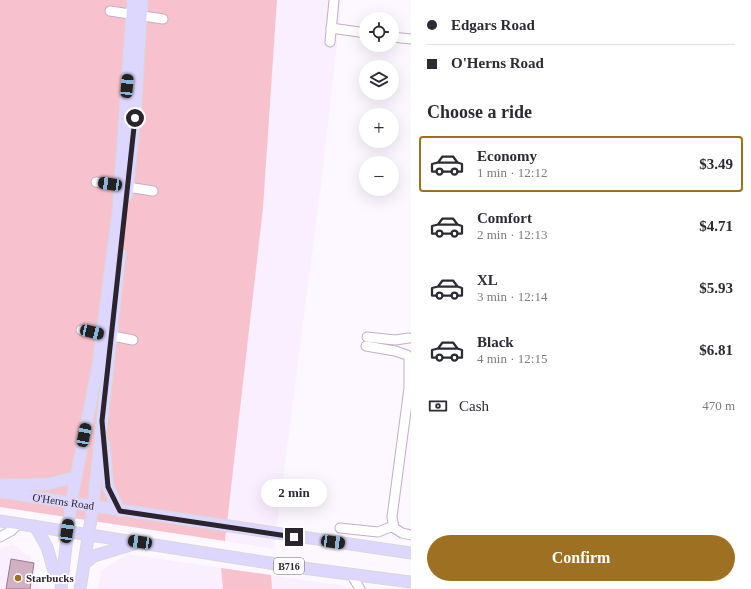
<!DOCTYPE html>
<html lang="en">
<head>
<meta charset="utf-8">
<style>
	:root { --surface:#fff; --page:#f2f2f3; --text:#2b2b33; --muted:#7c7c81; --line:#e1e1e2; --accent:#9d7121 }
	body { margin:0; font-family:Georgia,serif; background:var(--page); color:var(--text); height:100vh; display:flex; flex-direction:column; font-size:15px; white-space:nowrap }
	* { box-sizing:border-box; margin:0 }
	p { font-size:13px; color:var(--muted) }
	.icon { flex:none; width:22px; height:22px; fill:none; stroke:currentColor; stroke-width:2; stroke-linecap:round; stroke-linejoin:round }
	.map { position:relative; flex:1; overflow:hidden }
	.drawer { display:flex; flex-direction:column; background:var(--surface); width:340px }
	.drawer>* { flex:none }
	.hud { display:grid; align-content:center; height:88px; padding:0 16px; background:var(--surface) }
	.tools { position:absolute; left:359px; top:12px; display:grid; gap:8px }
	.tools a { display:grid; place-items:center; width:40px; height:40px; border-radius:50%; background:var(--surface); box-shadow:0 4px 16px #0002; font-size:20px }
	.end { position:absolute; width:18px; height:18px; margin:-9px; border:5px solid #2b232e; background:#fff; box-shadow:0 0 0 2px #fff }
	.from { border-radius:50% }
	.bubble { position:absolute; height:28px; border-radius:14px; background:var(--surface); box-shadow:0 4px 16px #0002; font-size:13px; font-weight:800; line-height:28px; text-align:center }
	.car { position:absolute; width:12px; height:24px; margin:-12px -6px; border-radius:5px; box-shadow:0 0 3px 1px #0007; background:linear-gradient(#222 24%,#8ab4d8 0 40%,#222 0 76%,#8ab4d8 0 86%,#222 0) }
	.hud b { display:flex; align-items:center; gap:14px; height:38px; font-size:15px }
	.hud b+b { border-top:1px solid var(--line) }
	.hud i { width:10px; height:10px; background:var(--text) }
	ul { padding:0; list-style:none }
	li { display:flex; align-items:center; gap:12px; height:56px; margin:0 8px 6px; padding:0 8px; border:2px solid transparent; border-radius:4px }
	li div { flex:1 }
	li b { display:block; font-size:15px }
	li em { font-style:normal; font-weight:800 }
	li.selected { border-color:var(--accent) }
	li>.icon { width:36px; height:36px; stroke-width:1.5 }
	h2 { padding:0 16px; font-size:18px; line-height:48px }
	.pay { display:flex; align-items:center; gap:10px; height:44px; padding:0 16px; font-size:15px }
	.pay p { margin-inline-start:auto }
	.primary-button { display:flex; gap:8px; margin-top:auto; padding:8px 16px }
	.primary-button a { flex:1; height:46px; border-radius:24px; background:var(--accent); color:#fff; font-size:16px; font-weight:800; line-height:46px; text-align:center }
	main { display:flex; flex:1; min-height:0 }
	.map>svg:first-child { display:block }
	.built { fill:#faeffe }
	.green { fill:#f7c2cd }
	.building { fill:#d1b0c5; stroke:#997a8e }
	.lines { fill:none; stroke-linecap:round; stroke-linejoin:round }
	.minor-casing { stroke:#c2adcb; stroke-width:11 }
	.major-casing { stroke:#d9d7d9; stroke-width:13 }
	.minor { stroke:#fff; stroke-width:9 }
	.major { stroke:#ddd7fe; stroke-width:11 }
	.route { stroke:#2b232e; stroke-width:5 }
	.poi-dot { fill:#9d7121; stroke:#fff; stroke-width:1.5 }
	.labels { text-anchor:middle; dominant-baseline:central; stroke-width:3.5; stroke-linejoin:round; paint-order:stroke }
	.shield { fill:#fff; stroke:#6b656d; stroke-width:1 }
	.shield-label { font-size:10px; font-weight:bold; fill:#2b232e }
	.street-label { font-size:11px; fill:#2b232e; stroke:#fff }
	.poi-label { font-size:11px; font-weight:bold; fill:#2b232e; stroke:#fff; text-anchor:start }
</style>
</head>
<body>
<main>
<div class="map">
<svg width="411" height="589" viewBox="0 0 411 589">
	<rect width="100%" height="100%" fill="#fdf8ff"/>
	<g class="built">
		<path d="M277 0H342L321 185 274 549 225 541 263 208Z"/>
		<path d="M13 544 27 555 30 554 40 589H0V549Z"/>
		<path d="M127 554 345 586 347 589H98L101 571Z"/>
	</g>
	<g class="green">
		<path d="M0 0H277L263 208 225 541 0 507Z"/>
		<path d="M221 568 271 575 272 589H223Z"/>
	</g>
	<path class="building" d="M11 559 34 563 30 589H6Z"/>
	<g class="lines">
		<g class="minor-casing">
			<g id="minor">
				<path d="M110 11 163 19"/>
				<path d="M331 28 366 33"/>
				<path d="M392 37 411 39"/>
				<path d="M330 42 334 0"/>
				<path d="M96 182 153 191"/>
				<path d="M81 330 133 340"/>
				<path d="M367 337 395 340 409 338"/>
				<path d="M366 346 395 351 407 355"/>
				<path d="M409 357V388L392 517 394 528 402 533 411 535"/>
				<path d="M340 528 378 532 393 526"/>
				<path d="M0 537 11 531 18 524"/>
				<path d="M351 574 360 589"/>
			</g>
		</g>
		<g class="major-casing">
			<g id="major">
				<path d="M127 195 135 118 142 0"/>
				<path d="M104 444 108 487 120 511"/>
				<path d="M0 485 48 484 76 477"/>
				<path id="s1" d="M0 492 411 553"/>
				<path d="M0 521 295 567 411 582"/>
				<path d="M35 526 47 547 53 568 62 581"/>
				<path d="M84 564 94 556 137 543"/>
				<path d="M61 589 71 503 98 365 118 211 133 0"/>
				<path d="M80 589 93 506 120 254"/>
			</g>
		</g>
		<use href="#minor" class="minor"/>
		<use href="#major" class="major"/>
	</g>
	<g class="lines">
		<path class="route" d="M135 118 102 421 108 487 120 511 294 537"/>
	</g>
	<circle class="poi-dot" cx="18" cy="578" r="4"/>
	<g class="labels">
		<rect class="shield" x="274" y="558" width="30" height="16" rx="3"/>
		<g class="shield-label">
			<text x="289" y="566">B716</text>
		</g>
		<g class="street-label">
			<text stroke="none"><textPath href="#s1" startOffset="64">O'Herns Road</textPath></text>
		</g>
		<g class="poi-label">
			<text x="26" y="578">Starbucks</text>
		</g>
	</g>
</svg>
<div class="tools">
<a><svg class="icon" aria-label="locate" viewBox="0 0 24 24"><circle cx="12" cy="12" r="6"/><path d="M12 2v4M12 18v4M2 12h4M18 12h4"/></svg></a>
<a><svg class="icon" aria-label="layers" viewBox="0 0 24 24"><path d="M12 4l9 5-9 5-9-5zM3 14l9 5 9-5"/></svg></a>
<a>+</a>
<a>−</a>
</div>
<i class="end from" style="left:135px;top:118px"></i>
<i class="end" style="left:294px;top:537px"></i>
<div class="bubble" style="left:261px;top:479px;width:66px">2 min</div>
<i class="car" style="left:127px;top:86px;rotate:5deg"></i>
<i class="car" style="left:110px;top:184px;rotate:278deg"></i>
<i class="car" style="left:92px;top:332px;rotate:103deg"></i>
<i class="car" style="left:84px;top:435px;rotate:11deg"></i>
<i class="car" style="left:67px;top:531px;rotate:8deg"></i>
<i class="car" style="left:140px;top:542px;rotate:278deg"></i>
<i class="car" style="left:333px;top:542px;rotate:98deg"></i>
</div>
<section class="drawer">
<div class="hud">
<b><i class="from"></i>Edgars Road</b>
<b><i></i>O'Herns Road</b>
</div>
<h2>Choose a ride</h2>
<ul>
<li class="selected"><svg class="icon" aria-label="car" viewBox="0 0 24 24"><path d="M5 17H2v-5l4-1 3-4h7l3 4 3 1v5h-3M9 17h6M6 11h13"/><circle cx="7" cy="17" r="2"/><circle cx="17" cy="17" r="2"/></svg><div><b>Economy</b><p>1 min · 12:12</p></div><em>$3.49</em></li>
<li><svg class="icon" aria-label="car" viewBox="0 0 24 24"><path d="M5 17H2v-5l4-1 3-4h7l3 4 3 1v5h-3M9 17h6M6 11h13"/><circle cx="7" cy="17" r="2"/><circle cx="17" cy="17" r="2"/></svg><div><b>Comfort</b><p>2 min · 12:13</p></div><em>$4.71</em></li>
<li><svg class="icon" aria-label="car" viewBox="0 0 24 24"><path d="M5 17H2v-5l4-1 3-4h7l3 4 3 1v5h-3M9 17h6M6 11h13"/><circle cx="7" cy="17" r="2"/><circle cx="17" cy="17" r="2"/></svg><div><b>XL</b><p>3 min · 12:14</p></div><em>$5.93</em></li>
<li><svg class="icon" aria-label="car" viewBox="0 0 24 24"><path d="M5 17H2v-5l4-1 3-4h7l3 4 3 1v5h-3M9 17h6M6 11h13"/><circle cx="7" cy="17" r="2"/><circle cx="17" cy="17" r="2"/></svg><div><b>Black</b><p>4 min · 12:15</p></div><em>$6.81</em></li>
</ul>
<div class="pay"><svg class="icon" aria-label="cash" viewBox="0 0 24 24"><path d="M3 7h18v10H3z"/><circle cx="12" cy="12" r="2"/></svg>Cash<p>470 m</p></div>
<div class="primary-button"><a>Confirm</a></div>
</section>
</main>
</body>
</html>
